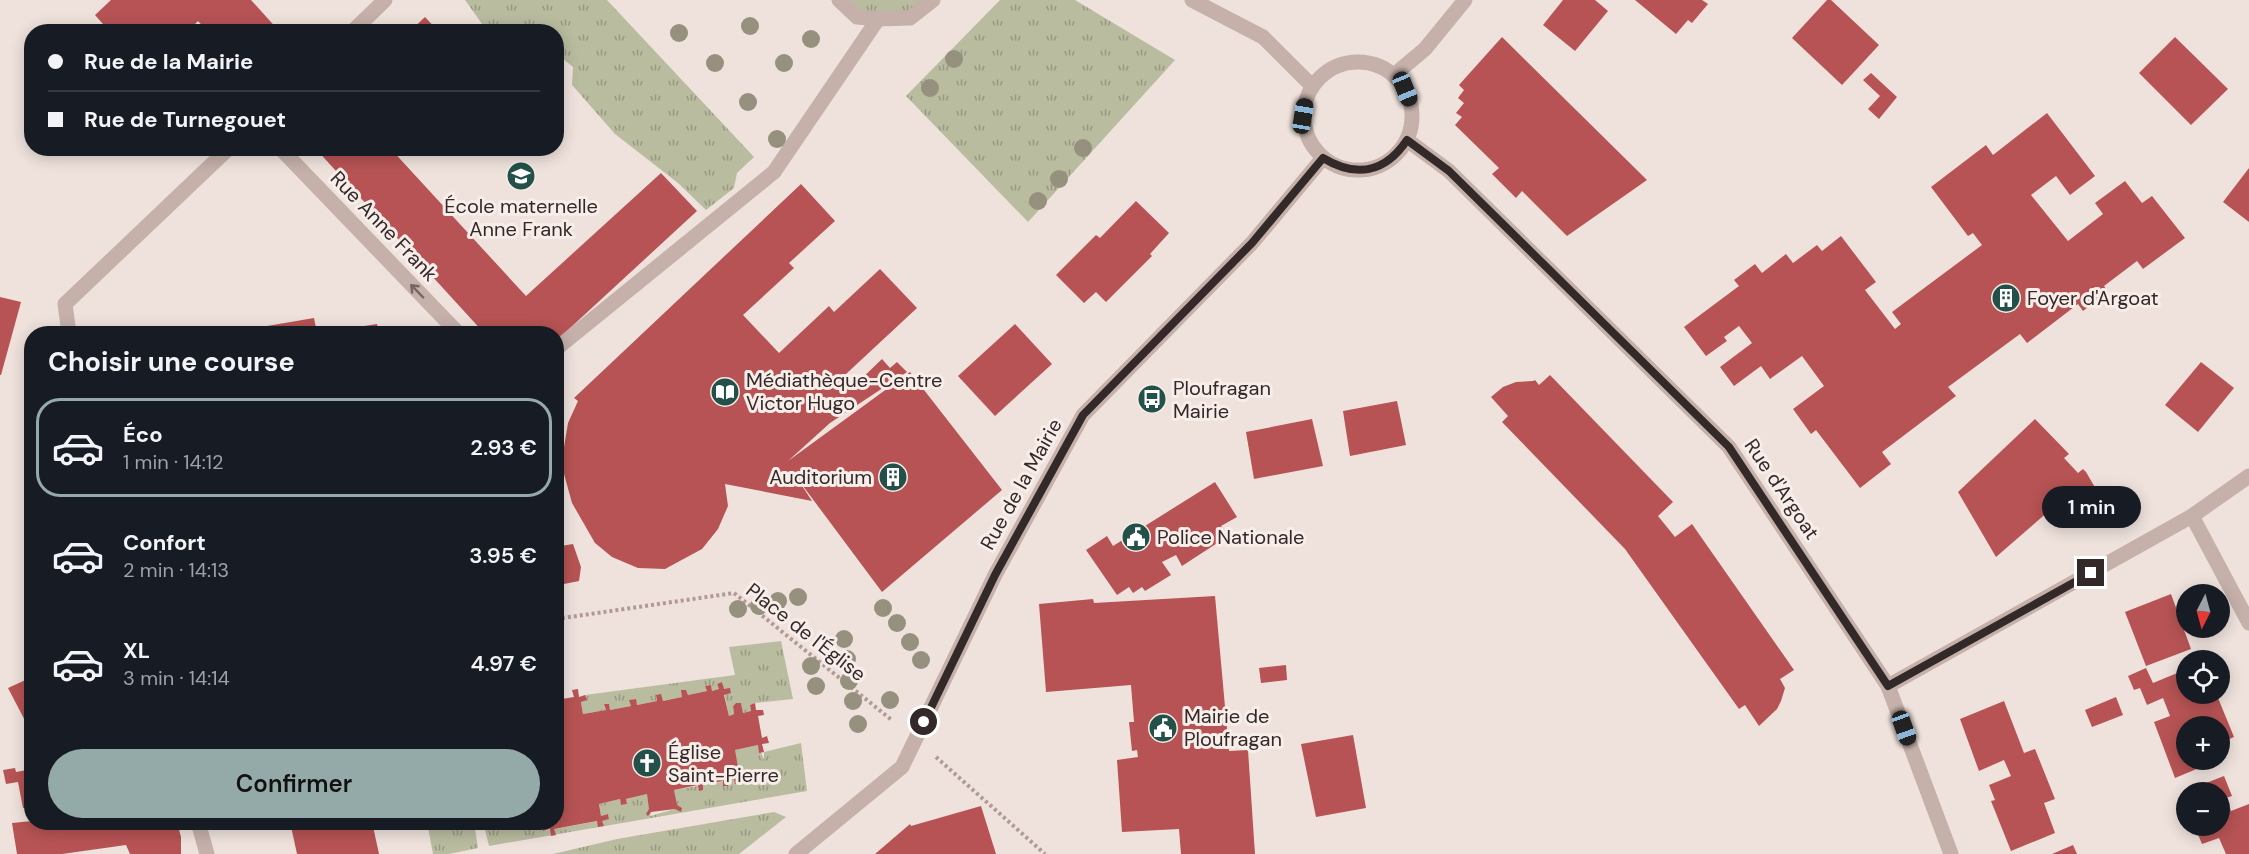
<!DOCTYPE html>
<html lang="fr">
<head>
<meta charset="utf-8">
<style>
	:root { --surface:#171b24; --page:#242831; --text:#f1f3f6; --muted:#9ea1a6; --line:#363941; --accent:#94aaa8 }
	body { margin:0; font-family:"DM Sans",sans-serif; background:var(--page); color:var(--text); height:100vh; display:flex; flex-direction:column; font-size:22px; white-space:nowrap }
	* { box-sizing:border-box; margin:0 }
	p { font-size:20px; color:var(--muted) }
	.icon { flex:none; width:33px; height:33px; fill:none; stroke:currentColor; stroke-width:2; stroke-linecap:round; stroke-linejoin:round }
	.map { position:relative; flex:1; overflow:hidden }
	.sheet { position:absolute; left:24px; top:326px; width:540px; height:504px; display:flex; flex-direction:column; background:var(--surface); border-radius:24px; box-shadow:0 3px 15px #0003 }
	.sheet>* { flex:none }
	.guide { position:absolute; left:24px; top:24px; width:540px; height:132px; border-radius:24px; box-shadow:0 3px 15px #0003; display:grid; align-content:center; height:132px; padding:0 24px; background:var(--surface) }
	.needle { width:39px; rotate:186deg }
	.tools { position:absolute; left:2176px; top:584px; display:grid; gap:12px }
	.tools a { display:grid; place-items:center; width:54px; height:54px; border-radius:50%; background:var(--surface); box-shadow:0 3px 15px #0003; font-size:30px }
	.end { position:absolute; width:27px; height:27px; margin:-14px; border:8px solid #342929; background:#fff; box-shadow:0 0 0 3px #fff }
	.from { border-radius:50% }
	.bubble { position:absolute; height:42px; border-radius:21px; background:var(--surface); box-shadow:0 3px 15px #0003; font-size:20px; font-weight:600; line-height:42px; text-align:center }
	.car { position:absolute; width:18px; height:36px; margin:-18px -9px; border-radius:8px; box-shadow:0 0 4px 2px #0007; background:linear-gradient(#222 24%,#8ab4d8 0 40%,#222 0 76%,#8ab4d8 0 86%,#222 0) }
	.guide b { display:flex; align-items:center; gap:21px; height:57px; font-size:22px }
	.guide b+b { border-top:2px solid var(--line) }
	.guide i { width:15px; height:15px; background:var(--text) }
	ul { padding:0; list-style:none }
	li { display:flex; align-items:center; gap:18px; height:99px; margin:0 12px 9px; padding:0 12px; border:3px solid transparent; border-radius:24px }
	li div { flex:1 }
	li b { display:block; font-size:22px }
	li em { font-style:normal; font-weight:600 }
	li.active { border-color:var(--accent) }
	li>.icon { width:54px; height:54px; stroke-width:1.5 }
	h2 { padding:0 24px; font-size:27px; line-height:72px }
	.cta { display:flex; gap:12px; margin-top:auto; padding:12px 24px }
	.cta a { flex:1; height:69px; border-radius:36px; background:var(--accent); color:#111; font-size:24px; font-weight:600; line-height:69px; text-align:center }
	.map>svg:first-child { display:block }
	.grass { fill:url(#grass-tufts) }
	.building { fill:#b75354 }
	.lines { fill:none; stroke-linecap:round; stroke-linejoin:round }
	.path { stroke:#b19a95; stroke-width:4; stroke-dasharray:3 3; stroke-linecap:butt }
	.minor { stroke:#c5b0aa; stroke-width:15 }
	.tree { fill:#95917e }
	.oneway { stroke:#756663 }
	.route { stroke:#342929; stroke-width:8 }
	.labels { text-anchor:middle; dominant-baseline:central; stroke-width:6; stroke-linejoin:round; paint-order:stroke }
	.poi-label { font-size:20px; fill:#342929; stroke:#f7ede9; text-anchor:start }
	.street-label { font-size:20px; fill:#342929; stroke:#f7ede9 }
</style>
</head>
<body>
<div class="map">
<svg width="2249" height="854" viewBox="0 0 2249 854">
	<defs>
		<pattern id="grass-tufts" width="24" height="20" patternUnits="userSpaceOnUse" patternTransform="scale(1.5)"><rect width="24" height="20" fill="#b9bc9f"/><path d="M3 7l-1-3M5 7V3M7 7l1-3M15 17l-1-3M17 17v-4M19 17l1-3" fill="none" stroke="#979982"/></pattern>
	</defs>
	<rect width="100%" height="100%" fill="#efe2dd"/>
	<g class="grass">
		<path d="M465 0H607L754 157 737 173 734 188 706 210 678 183 615 134 572 85 573 67 557 54 556 32 487 31Z"/>
		<path d="M842 0H933L910 18 878 19Z"/>
		<path d="M1000 0H1075L1175 60 1028 222 906 96Z"/>
		<path d="M781 641 793 699 755 703 750 705 751 711 743 713 741 704 736 703 733 706 734 714 729 716 722 682 717 684 719 689 712 691 711 685 705 686 707 691 688 695 686 690H682V697L663 701 661 695H656L657 701 637 705 635 699 630 700 631 706 610 710 609 704H604L606 710 583 714 581 702 585 695 735 675 729 647Z"/>
		<path d="M801 743 807 791 489 846 483 822H519V824L524 822H548L549 825 543 826 544 831 609 819 608 814 601 816 599 804 620 799 622 805 627 804 626 799 647 794 651 812 650 816 675 809 674 790 727 781 735 750 758 745 764 760V752Z"/>
		<path d="M774 812 786 817 739 854H553L617 839Z"/>
		<path d="M427 822H474L478 848 449 854H433Z"/>
	</g>
	<g class="building">
		<path d="M111 0H251L280 32H208L198 21 187 32H110L95 15Z"/>
		<path d="M1563 0H1595L1608 11 1575 51 1543 25Z"/>
		<path d="M1635 0H1702L1708 4 1692 23 1688 20 1676 34Z"/>
		<path d="M1827 0H1831L1879 45 1842 85 1792 38Z"/>
		<path d="M425 17 439 32H409Z"/>
		<path d="M1502 37 1647 180 1567 236 1522 191 1516 198 1492 174 1499 168 1455 125 1462 117 1456 113 1464 103 1458 98 1464 90 1459 85Z"/>
		<path d="M2175 37 2228 89 2191 125 2139 73Z"/>
		<path d="M1871 73 1897 97 1879 119 1868 109 1880 96 1863 80Z"/>
		<path d="M2047 113 2095 176 2070 195 2056 176 2031 195 2068 241 2103 214 2095 203 2125 181 2142 203 2152 196 2185 238 2143 269 2137 261 2104 286 2108 292 2083 311 2078 304 2027 343 2020 334 1948 387 1956 396 1882 452 1891 464 1860 488 1816 430 1811 434 1793 409 1824 386 1802 356 1770 379 1761 366 1734 386 1720 367 1752 343 1739 326 1724 337 1727 341 1706 356 1684 327 1739 286 1734 280 1755 264 1762 273 1786 254 1793 263 1817 245 1822 251 1841 236 1876 282 1865 290 1895 329 1901 324 1892 312 1982 245 1973 233 1968 236 1931 187 1986 145 1993 155Z"/>
		<path d="M315 148H390L526 296 661 173 697 211 556 341V333H484Z"/>
		<path d="M2249 168V222L2223 202Z"/>
		<path d="M801 184 835 221 789 263 794 268 743 315 779 353 829 306 834 312 880 269 917 308 846 374 855 385 882 359 890 368 897 362 907 372 830 423 788 461 910 372 1002 490 882 592 797 478 812 501 725 484 728 506 718 529 702 549 665 569 638 568 612 557 595 543 572 503 564 474V447L568 423 578 401 574 398Z"/>
		<path d="M1136 201 1169 233 1150 254 1152 256 1106 302 1096 292 1084 303 1056 275 1096 235 1100 238Z"/>
		<path d="M0 297 21 302 1 375H0Z"/>
		<path d="M314 318 317 333H268L267 326Z"/>
		<path d="M377 324 379 333H327V332Z"/>
		<path d="M1015 324 1052 364 995 416 958 376Z"/>
		<path d="M2201 362 2234 388 2198 432 2165 405Z"/>
		<path d="M1550 375 1673 502 1658 516 1675 537 1692 524 1794 670 1780 679 1785 688 1781 701 1777 709 1759 726 1745 705 1739 709 1625 549 1502 422 1508 416 1491 397 1503 387 1516 382 1533 381 1535 380 1539 385Z"/>
		<path d="M1397 401 1406 445 1350 456 1343 411Z"/>
		<path d="M1312 419 1323 466 1254 479 1246 432Z"/>
		<path d="M2035 419 2069 454 2064 458 2078 473 2083 469 2086 472 2100 496 2062 522 2050 510 1996 557 1958 492Z"/>
		<path d="M1215 482 1237 517 1221 526 1228 536 1182 566 1176 555 1162 562 1171 575 1145 591 1142 587 1133 593 1129 587 1117 595 1086 550 1107 536 1113 546Z"/>
		<path d="M573 544 581 567 579 581 564 584 559 554 561 546Z"/>
		<path d="M2171 594 2191 649 2146 666 2125 612Z"/>
		<path d="M1215 596 1229 751 1248 750 1255 854H1181L1179 829 1122 832 1117 760 1138 757 1137 750 1132 751 1129 722H1134L1131 685 1046 692 1039 604 1093 599 1094 603Z"/>
		<path d="M1286 665 1287 680 1261 683 1259 668Z"/>
		<path d="M2146 668 2153 683 2187 669V693H2216L2234 737 2220 743V726H2187V759H2209L2211 763 2175 778 2154 722 2170 716 2163 698 2147 705 2140 688 2134 690 2128 676Z"/>
		<path d="M32 677V734L8 688Z"/>
		<path d="M722 682 724 689 730 688 731 693 724 695 729 716 734 714 733 706 736 703H741L743 713 751 711 750 705 755 703 756 710H763L764 715 758 716 762 738 767 736 769 743 762 744 764 752 759 753 758 745 735 750 739 773 746 772 747 777 739 778 740 784H735L734 779 727 781 728 786H723V781L703 785V790L699 791 698 785 674 790 677 805 682 808 681 812 675 809 651 812 648 816 646 814 649 809 647 794 626 799 627 804 621 805 620 799 599 804 601 816 608 814 609 819 602 821 604 826 598 827 597 821 554 829 556 835 551 836 550 829 543 831V826L549 825 548 822H556V700L574 697 572 690 578 689 579 697 585 695 587 700 581 702 583 714 606 710 604 704H609L610 710 631 706 629 700 636 699 637 705 657 701 656 695 661 694 663 701 682 697 681 690H686L688 695 707 691 705 686 711 685 712 691 719 689 717 684Z"/>
		<path d="M2116 697 2123 715 2092 727 2085 710Z"/>
		<path d="M2004 701 2024 753 2035 749 2055 799 2044 803 2055 833 2011 851 1991 801 1995 800 1989 785 2011 776 2004 760 1979 771 1960 719Z"/>
		<path d="M1353 735 1366 808 1316 817 1301 744Z"/>
		<path d="M15 768 16 772 32 769V807L23 808 18 782 6 784 3 770Z"/>
		<path d="M2224 776 2232 796 2226 798 2231 811 2249 804V854H2226L2219 838 2202 844 2194 825H2220V792H2187V801L2183 792Z"/>
		<path d="M981 806 996 854H875L910 824 911 826Z"/>
		<path d="M32 821 177 822 181 837V854H130L126 845 62 854H17L12 823Z"/>
		<path d="M290 822H372L379 854H297Z"/>
		<path d="M2073 845 2077 854H2052Z"/>
	</g>
	<g class="lines">
		<g class="path">
			<path d="M556 619 734 593 893 721"/>
			<path d="M936 757 1045 854"/>
		</g>
		<g class="minor">
			<path d="M839 0 857 17 878 19 910 18 933 0"/>
			<path d="M1192 0 1263 37 1312 86"/>
			<path d="M352 32 385 0"/>
			<circle cx="1358" cy="116" r="54"/>
			<path d="M1394 75 1425 49 1465 0"/>
			<path d="M1407 140 1449 171 1729 447 1888 686 1951 854"/>
			<path d="M280 148 458 333"/>
			<path d="M69 333 65 304 229 148"/>
			<path d="M556 349 774 172 878 19"/>
			<path d="M2192 516 2249 623"/>
			<path d="M1888 686 2192 516 2249 476"/>
			<path d="M198 822 207 854"/>
			<path d="M796 854 902 767 995 575 1083 415 1252 243 1323 158"/>
		</g>
	</g>
	<g class="tree">
		<circle cx="750" cy="26" r="9"/>
		<circle cx="679" cy="33" r="9"/>
		<circle cx="811" cy="39" r="9"/>
		<circle cx="954" cy="59" r="9"/>
		<circle cx="715" cy="63" r="9"/>
		<circle cx="784" cy="63" r="9"/>
		<circle cx="930" cy="88" r="9"/>
		<circle cx="748" cy="102" r="9"/>
		<circle cx="777" cy="139" r="9"/>
		<circle cx="1083" cy="148" r="9"/>
		<circle cx="1059" cy="179" r="9"/>
		<circle cx="1038" cy="201" r="9"/>
		<circle cx="798" cy="597" r="9"/>
		<circle cx="778" cy="601" r="9"/>
		<circle cx="759" cy="606" r="9"/>
		<circle cx="883" cy="608" r="9"/>
		<circle cx="738" cy="609" r="9"/>
		<circle cx="897" cy="623" r="9"/>
		<circle cx="844" cy="639" r="9"/>
		<circle cx="910" cy="642" r="9"/>
		<circle cx="847" cy="659" r="9"/>
		<circle cx="921" cy="660" r="9"/>
		<circle cx="811" cy="666" r="9"/>
		<circle cx="849" cy="681" r="9"/>
		<circle cx="816" cy="686" r="9"/>
		<circle cx="890" cy="700" r="9"/>
		<circle cx="853" cy="701" r="9"/>
		<circle cx="858" cy="724" r="9"/>
	</g>
	<defs><path id="oneway-shaft" d="M-6 0H5M1.5-3L5.5 0L1.5 3" fill="none" stroke-width="1.6" stroke-linecap="round" stroke-linejoin="round" transform="scale(1.5)"/></defs>
	<use class="oneway" href="#oneway-shaft" transform="translate(417 291) rotate(-134)"/>
	<g class="lines">
		<path class="route" d="M924 722 995 575 1083 415 1252 243 1323 158C1356 178 1385 173 1407 140L1449 171 1729 447 1888 686 2091 573"/>
	</g>
	<defs>
		<g id="school-disc" transform="scale(1.5)"><circle r="9.5" fill="#235048" stroke="#f7ede9"/><path d="M0-5L7-2L0 1L-7-2ZM-4 1L0 2.5L4 1V4Q0 6-4 4Z" fill="#fff"/></g>
		<g id="building-disc" transform="scale(1.5)"><circle r="9.5" fill="#235048" stroke="#f7ede9"/><path d="M-4-6H4V6H1V3H-1V6H-4ZM-2.5-4.3h1.7v1.8h-1.7ZM.8-4.3h1.7v1.8H.8ZM-2.5-1h1.7V.8h-1.7ZM.8-1h1.7V.8H.8Z" fill="#fff"/></g>
		<g id="library-disc" transform="scale(1.5)"><circle r="9.5" fill="#235048" stroke="#f7ede9"/><path d="M-6-4Q-3-5.5-.7-3.5V5Q-3 3-6 4ZM6-4Q3-5.5 .7-3.5V5Q3 3 6 4Z" fill="#fff"/></g>
		<g id="bus-disc" transform="scale(1.5)"><circle r="9.5" fill="#235048" stroke="#f7ede9"/><path d="M-5-6H5V4H4V6H2V4H-2V6H-4V4H-5ZM-3.5-4V0h7V-4ZM-3.5 1.2v1.5H-2V1.2ZM2 1.2v1.5H3.5V1.2Z" fill="#fff"/></g>
		<g id="civic-disc" transform="scale(1.5)"><circle r="9.5" fill="#235048" stroke="#f7ede9"/><path d="M-.6-6.5H3V-4.5H.6V-3L4-1V1h2V6H-6V1h2V-1L-.6-3ZM-1.2 2.5V6h2.4V2.5Z" fill="#fff"/></g>
		<g id="church-disc" transform="scale(1.5)"><circle r="9.5" fill="#235048" stroke="#f7ede9"/><path d="M-1.2-6h2.4v3.5h3.3v2.4h-3.3V6h-2.4V-.1h-3.3v-2.4h3.3Z" fill="#fff"/></g>
	</defs>
	<g fill-rule="evenodd">
		<use href="#school-disc" x="521" y="176"/>
		<use href="#building-disc" x="2006" y="298"/>
		<use href="#library-disc" x="725" y="392"/>
		<use href="#bus-disc" x="1152" y="399"/>
		<use href="#building-disc" x="893" y="477"/>
		<use href="#civic-disc" x="1136" y="537"/>
		<use href="#civic-disc" x="1163" y="728"/>
		<use href="#church-disc" x="647" y="763"/>
	</g>
	<g class="labels">
		<g class="poi-label">
			<text x="521" y="206" text-anchor="middle">École maternelle<tspan x="521" dy="23">Anne Frank</tspan></text>
			<text x="2027" y="298">Foyer d'Argoat</text>
			<text x="746" y="380">Médiathèque-Centre<tspan x="746" dy="23">Victor Hugo</tspan></text>
			<text x="1173" y="388">Ploufragan<tspan x="1173" dy="23">Mairie</tspan></text>
			<text x="872" y="477" text-anchor="end">Auditorium</text>
			<text x="1157" y="537">Police Nationale</text>
			<text x="1184" y="716">Mairie de<tspan x="1184" dy="23">Ploufragan</tspan></text>
			<text x="668" y="752">Église<tspan x="668" dy="23">Saint-Pierre</tspan></text>
		</g>
		<g class="street-label">
			<text transform="translate(384 226) rotate(46)">Rue Anne Frank</text>
			<text transform="translate(1021 484) rotate(-61)">Rue de la Mairie</text>
			<text transform="translate(1782 489) rotate(56)">Rue d'Argoat</text>
			<text transform="translate(806 632) rotate(38)">Place de l'Église</text>
		</g>
	</g>
</svg>
<div class="tools">
<a><svg class="needle" viewBox="-14 -14 28 28"><path d="M0-13l5 13h-10z" fill="#e53935"/><path d="M0 13l5-13h-10z" fill="#9ea1a6"/></svg></a>
<a><svg class="icon" aria-label="locate" viewBox="0 0 24 24"><circle cx="12" cy="12" r="6"/><path d="M12 2v4M12 18v4M2 12h4M18 12h4"/></svg></a>
<a>+</a>
<a>−</a>
</div>
<i class="end from" style="left:924px;top:722px"></i>
<i class="end" style="left:2091px;top:573px"></i>
<div class="bubble" style="left:2042px;top:486px;width:99px">1 min</div>
<i class="car" style="left:1405px;top:89px;rotate:158deg"></i>
<i class="car" style="left:1303px;top:116px;rotate:9deg"></i>
<i class="car" style="left:1904px;top:728px;rotate:160deg"></i>
<div class="guide">
<b><i class="from"></i>Rue de la Mairie</b>
<b><i></i>Rue de Turnegouet</b>
</div>
<section class="sheet">
<h2>Choisir une course</h2>
<ul>
<li class="active"><svg class="icon" aria-label="car" viewBox="0 0 24 24"><path d="M5 17H2v-5l4-1 3-4h7l3 4 3 1v5h-3M9 17h6M6 11h13"/><circle cx="7" cy="17" r="2"/><circle cx="17" cy="17" r="2"/></svg><div><b>Éco</b><p>1 min · 14:12</p></div><em>2.93 €</em></li>
<li><svg class="icon" aria-label="car" viewBox="0 0 24 24"><path d="M5 17H2v-5l4-1 3-4h7l3 4 3 1v5h-3M9 17h6M6 11h13"/><circle cx="7" cy="17" r="2"/><circle cx="17" cy="17" r="2"/></svg><div><b>Confort</b><p>2 min · 14:13</p></div><em>3.95 €</em></li>
<li><svg class="icon" aria-label="car" viewBox="0 0 24 24"><path d="M5 17H2v-5l4-1 3-4h7l3 4 3 1v5h-3M9 17h6M6 11h13"/><circle cx="7" cy="17" r="2"/><circle cx="17" cy="17" r="2"/></svg><div><b>XL</b><p>3 min · 14:14</p></div><em>4.97 €</em></li>
</ul>
<div class="cta"><a>Confirmer</a></div>
</section>
</div>
</body>
</html>
